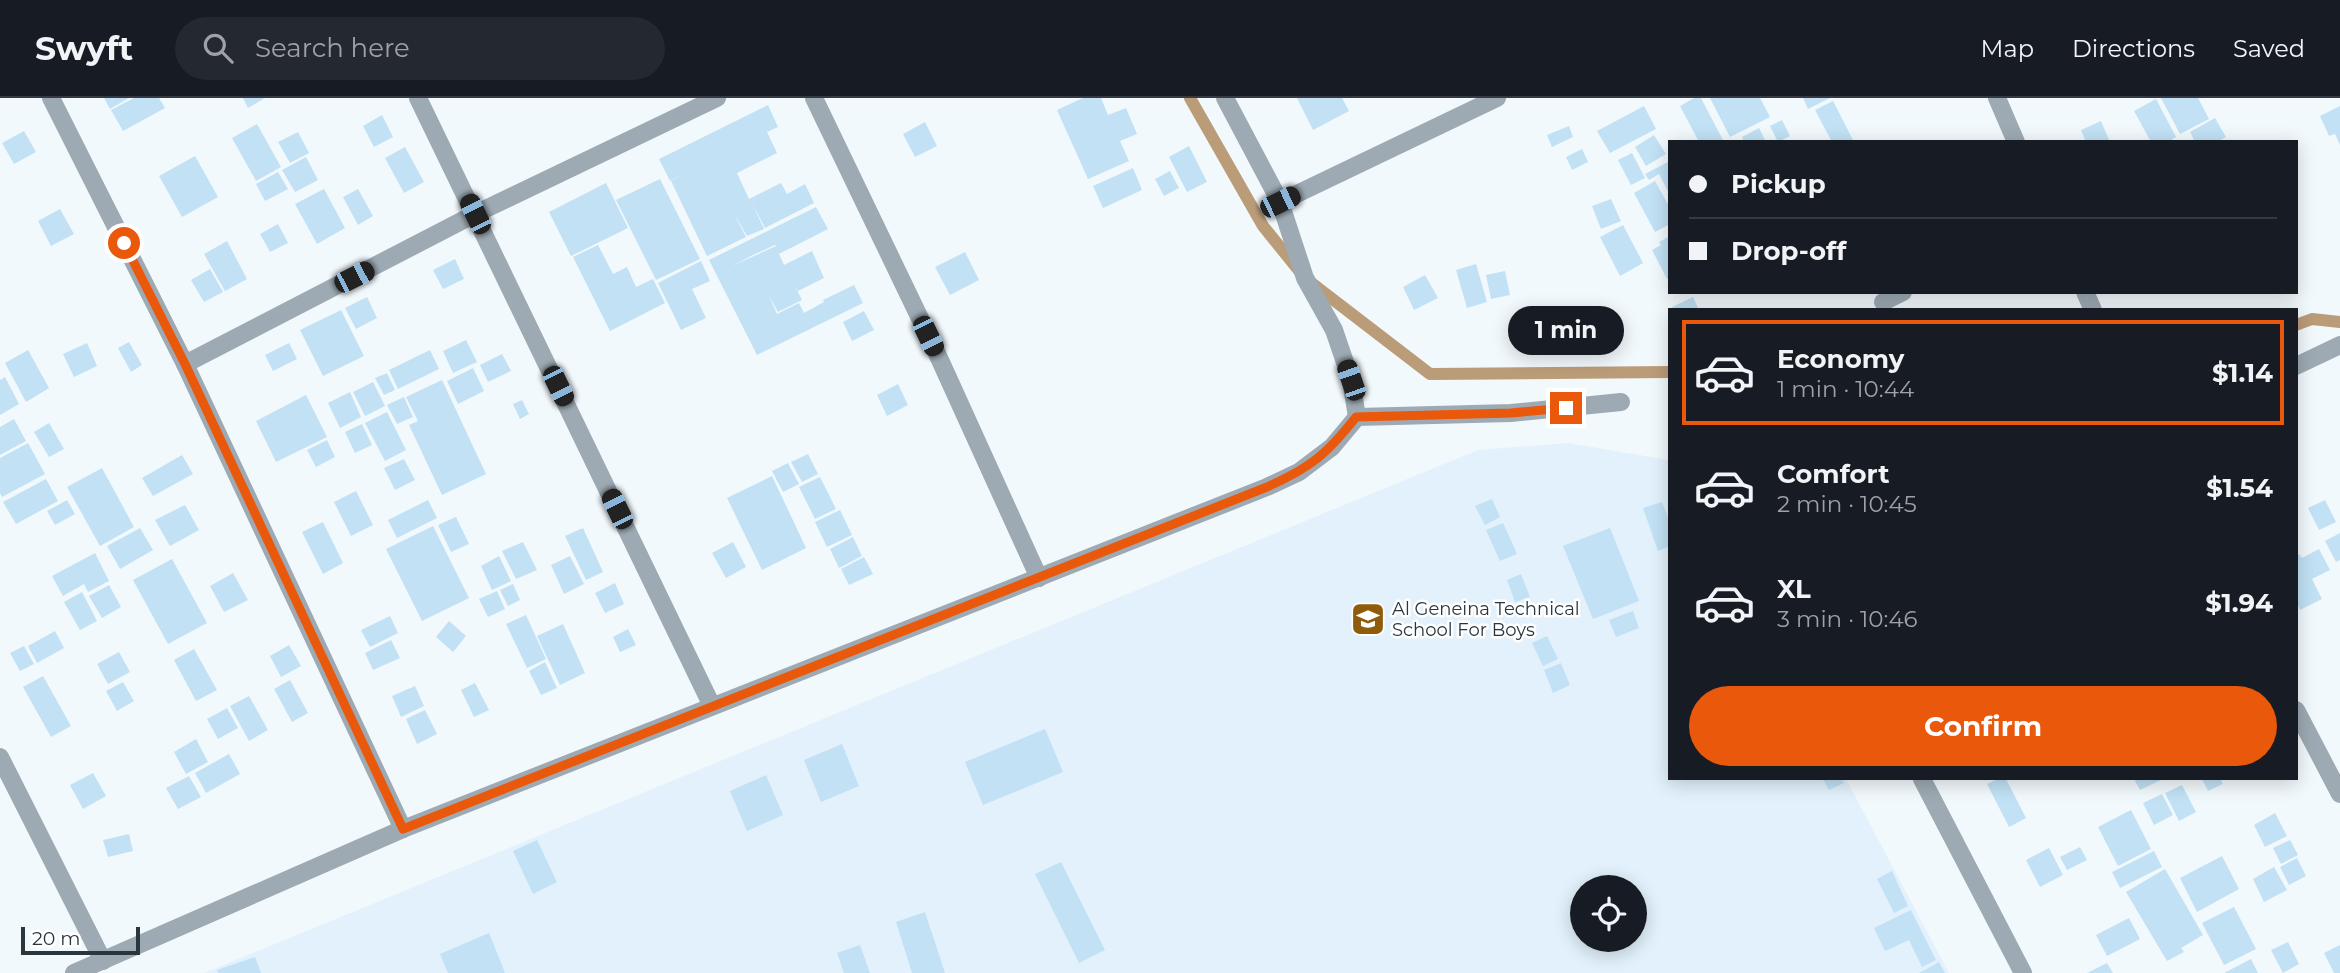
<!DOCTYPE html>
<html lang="en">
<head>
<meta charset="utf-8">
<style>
	:root { --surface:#171b24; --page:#242831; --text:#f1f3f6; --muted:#9ea1a6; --line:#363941; --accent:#ea580c }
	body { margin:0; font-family:Montserrat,sans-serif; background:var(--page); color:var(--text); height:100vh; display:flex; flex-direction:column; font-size:26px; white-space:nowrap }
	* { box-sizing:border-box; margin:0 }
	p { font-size:23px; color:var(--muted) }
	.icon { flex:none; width:38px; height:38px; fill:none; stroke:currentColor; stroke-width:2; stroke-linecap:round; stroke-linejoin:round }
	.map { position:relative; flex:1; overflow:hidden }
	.sheet { position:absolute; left:1668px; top:210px; width:630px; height:472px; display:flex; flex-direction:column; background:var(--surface); border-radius:0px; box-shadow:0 4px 18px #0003 }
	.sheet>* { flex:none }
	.guide { position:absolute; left:1668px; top:42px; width:630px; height:154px; border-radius:0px; box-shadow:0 4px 18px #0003; display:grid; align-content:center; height:154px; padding:0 21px; background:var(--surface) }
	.tools { position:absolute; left:1570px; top:777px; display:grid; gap:14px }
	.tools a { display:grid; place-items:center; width:77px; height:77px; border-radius:50%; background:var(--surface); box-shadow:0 4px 18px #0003; font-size:35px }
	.scale { position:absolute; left:21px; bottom:18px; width:119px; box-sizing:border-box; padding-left:7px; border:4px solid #2a363e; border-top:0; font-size:19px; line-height:24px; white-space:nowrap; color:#2a363e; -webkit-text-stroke:5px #fff; paint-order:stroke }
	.end { position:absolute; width:32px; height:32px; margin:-16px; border:9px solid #ea580c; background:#fff; box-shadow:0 0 0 4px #fff }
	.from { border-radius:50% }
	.bubble { position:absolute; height:49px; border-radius:24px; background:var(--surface); box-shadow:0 4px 18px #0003; font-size:23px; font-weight:700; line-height:49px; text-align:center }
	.car { position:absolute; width:21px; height:42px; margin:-21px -10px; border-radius:9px; box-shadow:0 0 5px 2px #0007; background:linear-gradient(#222 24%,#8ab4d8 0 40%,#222 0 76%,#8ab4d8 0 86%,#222 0) }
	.guide b { display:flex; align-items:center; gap:24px; height:66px; font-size:26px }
	.guide b+b { border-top:2px solid var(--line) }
	.guide i { width:18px; height:18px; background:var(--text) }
	ul { padding:12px 0 0; list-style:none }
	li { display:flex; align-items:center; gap:21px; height:105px; margin:0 14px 10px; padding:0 7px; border:4px solid transparent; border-radius:0px }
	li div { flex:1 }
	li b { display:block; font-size:26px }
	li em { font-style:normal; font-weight:700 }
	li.on { border-color:var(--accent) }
	li>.icon { width:63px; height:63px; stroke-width:1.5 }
	.action { display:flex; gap:14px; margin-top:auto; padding:14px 21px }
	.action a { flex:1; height:80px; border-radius:42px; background:var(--accent); color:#fff; font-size:28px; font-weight:700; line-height:80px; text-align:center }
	header { display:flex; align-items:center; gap:42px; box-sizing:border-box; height:98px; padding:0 35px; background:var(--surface); border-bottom:2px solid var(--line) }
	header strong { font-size:33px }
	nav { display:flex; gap:38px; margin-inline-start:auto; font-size:24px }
	.search { width:490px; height:63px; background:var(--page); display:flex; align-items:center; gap:18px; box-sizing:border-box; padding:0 24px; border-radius:38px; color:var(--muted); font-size:26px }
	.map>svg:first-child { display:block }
	.built { fill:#e2f1fb; fill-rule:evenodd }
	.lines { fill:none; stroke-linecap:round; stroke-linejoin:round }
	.stream { stroke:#bb9c78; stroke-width:12 }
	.building { fill:#c2e1f5; fill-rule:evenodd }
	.minor { stroke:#9daab3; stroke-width:18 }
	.route { stroke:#ea580c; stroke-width:9 }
	.labels { text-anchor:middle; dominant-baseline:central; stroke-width:5; stroke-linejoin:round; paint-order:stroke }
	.poi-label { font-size:18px; fill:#2a363e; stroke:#fff; text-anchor:start }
</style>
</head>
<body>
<header>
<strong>Swyft</strong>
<div class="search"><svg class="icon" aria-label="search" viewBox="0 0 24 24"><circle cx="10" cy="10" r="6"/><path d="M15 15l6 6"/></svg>Search here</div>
<nav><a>Map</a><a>Directions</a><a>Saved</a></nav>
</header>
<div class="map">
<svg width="2340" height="875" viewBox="0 0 2340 875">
	<rect width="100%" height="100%" fill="#f2f9fd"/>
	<path class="built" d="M1568 345 1669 362 1670 681H1846L1949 875H204L1478 352ZM1582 789H1634V842H1582Z"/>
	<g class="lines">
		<g class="stream">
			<path d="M1190 0 1263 128 1305 180 1430 276 1670 274"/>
			<path d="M2296 227 2312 221 2340 224"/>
		</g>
	</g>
	<g class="building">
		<path d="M104 0H129L110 11Z"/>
		<path d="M134 0H159L165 10 123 33 111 12Z"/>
		<path d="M243 0H265L248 10Z"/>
		<path d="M1083 0H1101L1108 17 1126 10 1137 36 1120 43 1129 63 1088 81 1057 12Z"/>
		<path d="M1297 0H1342L1349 13 1313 32Z"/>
		<path d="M1694 0H1701L1724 44H1699L1680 8Z"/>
		<path d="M1710 0H1760L1770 19 1730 39Z"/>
		<path d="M1803 0H1830L1808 11Z"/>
		<path d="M2161 0H2198L2209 21 2180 36Z"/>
		<path d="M2156 1 2176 39 2168 44H2151L2134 13Z"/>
		<path d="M1833 3 1854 44H1832L1815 12Z"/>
		<path d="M768 7 778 29 767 34 777 55 737 75 749 101 781 85 787 96 805 86 814 105 765 130 752 105 764 131 747 138 733 114 746 139 707 158 671 83 685 75 670 83 659 61Z"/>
		<path d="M1644 8 1656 31 1610 55 1597 33Z"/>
		<path d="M2340 8V47L2335 36 2329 38 2320 18Z"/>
		<path d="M382 17 393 39 374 49 363 28Z"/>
		<path d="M2215 20 2226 39 2217 44H2195L2190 34Z"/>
		<path d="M1782 22 1790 38 1778 44 1770 28Z"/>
		<path d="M2101 23 2110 44H2086L2081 32Z"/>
		<path d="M925 24 937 48 915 59 903 36Z"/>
		<path d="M257 26 281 69 256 83 232 40Z"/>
		<path d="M1569 28 1573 39 1552 49 1547 37Z"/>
		<path d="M1759 30 1766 44H1744L1742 39Z"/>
		<path d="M24 33 36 54 14 66 2 45Z"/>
		<path d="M298 34 309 55 290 65 278 44Z"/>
		<path d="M1654 37 1666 56 1646 68 1635 49Z"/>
		<path d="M1189 48 1207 84 1187 94 1169 59Z"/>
		<path d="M405 49 424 84 404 95 385 60Z"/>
		<path d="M1582 51 1588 64 1572 72 1566 59Z"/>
		<path d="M1632 55 1645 80 1631 87 1618 62Z"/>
		<path d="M195 58 218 99 182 119 159 78Z"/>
		<path d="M306 59 318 82 295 94 282 72Z"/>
		<path d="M1668 64 1670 68V97L1659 76 1649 82 1645 76Z"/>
		<path d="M1133 70 1142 92 1103 110 1093 88Z"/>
		<path d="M1170 73 1179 90 1164 98 1155 81Z"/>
		<path d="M278 74 288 91 265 103 256 86Z"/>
		<path d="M660 81 700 161 656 182 616 102Z"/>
		<path d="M1655 83 1670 110V126L1655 134 1634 95Z"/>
		<path d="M606 85 628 130 571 158 549 114Z"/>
		<path d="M324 91 345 130 317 146 295 106Z"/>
		<path d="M358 91 373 118 358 127 343 99Z"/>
		<path d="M1611 101 1621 123 1601 131 1592 108Z"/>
		<path d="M816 109 828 131 779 156 784 167 812 153 824 180 798 193 794 186 802 202 778 214 769 198 777 216 799 205 804 215 824 204 823 202 854 187 863 205 757 257 709 162ZM775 147 776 148 732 168 753 157Z"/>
		<path d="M60 111 74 136 51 148 38 123Z"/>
		<path d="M278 126 288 145 270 154 260 136Z"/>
		<path d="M1623 127 1643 165 1620 178 1600 139Z"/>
		<path d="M1670 138V179L1667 181 1652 152 1661 147 1659 144Z"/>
		<path d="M227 143 247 181 225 193 204 156Z"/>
		<path d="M598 147 613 176 627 169 636 189 653 181 665 205 610 233 573 159Z"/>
		<path d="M965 154 979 182 950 197 935 169Z"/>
		<path d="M455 161 464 181 443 191 433 172Z"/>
		<path d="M701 163 710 183 692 191 706 220 681 232 658 185Z"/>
		<path d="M1476 166 1487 204 1467 210 1456 172Z"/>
		<path d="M210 171 223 194 204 204 191 182Z"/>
		<path d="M1505 173 1510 197 1491 201 1486 177Z"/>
		<path d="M1425 177 1438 200 1414 212 1403 189Z"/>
		<path d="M367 199 377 220 356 231 345 210Z"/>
		<path d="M1693 199 1699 212H1673L1672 209Z"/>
		<path d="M341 212 364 258 323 278 300 232Z"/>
		<path d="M864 213 874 232 852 243 843 224Z"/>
		<path d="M466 242 477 264 453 275 443 253Z"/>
		<path d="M129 244 142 267 131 274 118 250Z"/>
		<path d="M87 245 97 268 74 279 63 256Z"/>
		<path d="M289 245 297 261 273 273 265 257Z"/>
		<path d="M28 252 49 290 26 304 5 265Z"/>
		<path d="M430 252 439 271 398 291 389 272Z"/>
		<path d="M502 256 511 273 488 284 480 267Z"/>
		<path d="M473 270 484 293 458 306 447 283Z"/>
		<path d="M387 275 395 292 384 297 375 280Z"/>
		<path d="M5 279 19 306 0 317V282Z"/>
		<path d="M442 282 486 376 442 397 409 327 418 323 406 299Z"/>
		<path d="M373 284 385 308 365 318 353 294Z"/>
		<path d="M898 286 908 307 887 318 877 297Z"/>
		<path d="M350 294 361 319 340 330 328 305Z"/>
		<path d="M306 297 327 339 276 364 256 323Z"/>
		<path d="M404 299 413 319 397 326 387 307Z"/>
		<path d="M522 302 529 316 520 321 513 306Z"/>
		<path d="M387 314 406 352 385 363 365 325Z"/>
		<path d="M14 321 26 343 0 357V329Z"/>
		<path d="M49 325 64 351 49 359 34 334Z"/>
		<path d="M362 326 372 347 355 355 345 334Z"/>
		<path d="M327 342 335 359 316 369 307 352Z"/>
		<path d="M28 345 45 376 2 399 0 395V360Z"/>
		<path d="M808 356 818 376 802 384 791 364Z"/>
		<path d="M182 357 193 376 153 398 142 380Z"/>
		<path d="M404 361 415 382 395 392 384 370Z"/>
		<path d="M788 365 799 386 783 394 772 373Z"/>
		<path d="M102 370 134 429 100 448 67 389Z"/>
		<path d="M772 378 806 450 762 472 727 400Z"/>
		<path d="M820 379 836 411 815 421 799 389Z"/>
		<path d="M46 381 58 403 16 426 3 404Z"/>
		<path d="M356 393 373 427 351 438 334 404Z"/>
		<path d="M1492 401 1500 419 1485 427 1475 408Z"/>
		<path d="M67 402 75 416 55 427 47 413Z"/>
		<path d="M428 402 437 420 397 440 388 422Z"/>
		<path d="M2325 402 2336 424 2319 432 2308 410Z"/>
		<path d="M1662 404 1670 425V448L1658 453 1643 410Z"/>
		<path d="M185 407 199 432 170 448 155 422Z"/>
		<path d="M840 412 852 437 827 449 815 424Z"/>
		<path d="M456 419 469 446 451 454 438 427Z"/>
		<path d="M323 424 343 465 323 476 302 434Z"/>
		<path d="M1503 425 1517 456 1500 463 1486 432Z"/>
		<path d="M433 428 469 500 422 523 386 451Z"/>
		<path d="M140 430 153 452 120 471 107 448Z"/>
		<path d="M583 430 603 474 586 482 565 438Z"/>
		<path d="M1610 430 1639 503 1593 521 1563 448Z"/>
		<path d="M2340 435V462L2336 464 2325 443Z"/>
		<path d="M853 439 862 458 839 470 830 451Z"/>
		<path d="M523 444 537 472 516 481 502 453Z"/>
		<path d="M733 444 746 469 726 480 712 455Z"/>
		<path d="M2319 451 2330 472 2312 481 2322 501 2300 512 2296 503V457L2299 456 2302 460Z"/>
		<path d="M95 455 109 483 88 494 84 486 63 498 52 478Z"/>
		<path d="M499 458 511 483 492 492 481 468Z"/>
		<path d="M570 458 584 486 564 496 551 467Z"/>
		<path d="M864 459 873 476 849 487 841 471Z"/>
		<path d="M172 461 207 525 168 546 133 482Z"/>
		<path d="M233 475 248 502 224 514 210 488Z"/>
		<path d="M1521 476 1530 499 1515 504 1507 482Z"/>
		<path d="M615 485 624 506 605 515 595 495Z"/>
		<path d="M513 486 520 502 508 508 500 492Z"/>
		<path d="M109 487 121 509 102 520 89 498Z"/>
		<path d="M497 493 505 511 488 519 479 501Z"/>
		<path d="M82 494 97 523 80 532 64 504Z"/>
		<path d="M1633 513 1639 530 1616 539 1609 522Z"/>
		<path d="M526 517 546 561 527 570 506 526Z"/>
		<path d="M390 518 398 535 370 549 361 532Z"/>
		<path d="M449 523 466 538 453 554 436 539Z"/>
		<path d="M563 526 585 575 560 587 537 538Z"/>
		<path d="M628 531 636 547 620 554 613 539Z"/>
		<path d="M55 533 64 550 37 565 28 548Z"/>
		<path d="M1547 538 1558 561 1543 568 1532 545Z"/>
		<path d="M391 542 400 560 373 572 365 555Z"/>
		<path d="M289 547 301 568 281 579 270 558Z"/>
		<path d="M24 548 34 566 20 573 10 555Z"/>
		<path d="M194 551 217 592 196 603 174 562Z"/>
		<path d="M119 554 130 574 108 586 97 566Z"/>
		<path d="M545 564 557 590 541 597 529 573Z"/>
		<path d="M1561 565 1570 587 1553 595 1544 572Z"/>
		<path d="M43 578 71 628 51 639 23 589Z"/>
		<path d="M290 582 308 615 292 624 274 591Z"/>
		<path d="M123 584 134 603 117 613 106 593Z"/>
		<path d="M475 585 489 612 474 619 461 592Z"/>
		<path d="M415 588 424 608 401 619 392 598Z"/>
		<path d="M249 598 268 632 249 643 230 608Z"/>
		<path d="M227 610 238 630 218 641 207 621Z"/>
		<path d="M425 612 437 636 417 646 406 621Z"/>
		<path d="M1045 631 1063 674 983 707 965 664Z"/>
		<path d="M196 641 208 664 186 676 174 654Z"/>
		<path d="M842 646 859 688 821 704 804 662Z"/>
		<path d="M229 656 240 676 206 695 195 675Z"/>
		<path d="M93 675 106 698 83 711 70 687Z"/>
		<path d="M766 677 783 717 747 733 730 693Z"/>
		<path d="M189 678 201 699 178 711 166 690Z"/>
		<path d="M1823 681H1841L1844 685 1829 692Z"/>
		<path d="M1997 681H2006L2026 720 2009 729 1987 686Z"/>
		<path d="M2134 681H2163L2140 692Z"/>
		<path d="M2202 681H2220L2223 686 2208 693Z"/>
		<path d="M2182 687 2196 714 2179 723 2165 695Z"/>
		<path d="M2162 696 2173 717 2154 727 2143 705Z"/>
		<path d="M2131 712 2151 751 2118 768 2098 729Z"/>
		<path d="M2275 715 2287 738 2265 749 2254 727Z"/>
		<path d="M129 736 133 753 108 759 103 742Z"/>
		<path d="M537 742 557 784 533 796 513 753Z"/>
		<path d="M2290 742 2298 757 2281 766 2273 750Z"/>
		<path d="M2080 749 2087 762 2067 772 2060 759Z"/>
		<path d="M2049 750 2063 777 2040 789 2026 762Z"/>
		<path d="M2154 753 2162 769 2120 790 2112 774Z"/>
		<path d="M2222 758 2239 791 2197 814 2180 780Z"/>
		<path d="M2297 760 2306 778 2289 787 2280 769Z"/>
		<path d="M1061 764 1105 852 1079 865 1035 776Z"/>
		<path d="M2274 769 2287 792 2264 804 2253 781Z"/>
		<path d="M2165 771 2203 837 2181 850 2184 854 2167 863 2126 794Z"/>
		<path d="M1892 773 1908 808 1894 815 1877 781Z"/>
		<path d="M2234 809 2256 851 2224 867 2202 825Z"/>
		<path d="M1911 812 1936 862 1922 869 1909 842 1885 853 1874 830Z"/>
		<path d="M925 814 945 875H912L896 824Z"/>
		<path d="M2129 820 2140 841 2107 858 2096 837Z"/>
		<path d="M489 835 505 875H448L440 856Z"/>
		<path d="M2288 844 2299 866 2283 875 2271 852Z"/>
		<path d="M860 847 870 875H844L837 855Z"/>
		<path d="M2340 847V875H2334L2324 855Z"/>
		<path d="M255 859 261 875H218L217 872Z"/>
		<path d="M2251 861 2258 875H2224Z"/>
		<path d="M1939 864 1945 875H1919Z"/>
		<path d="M2107 865 2113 875H2087Z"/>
	</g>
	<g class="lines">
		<g class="minor">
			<path d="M51 0 185 266 403 731"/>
			<path d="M418 0 712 608"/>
			<path d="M814 0 940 262 1039 480"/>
			<path d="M1997 0 2016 44"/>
			<path d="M1280 104 1497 0"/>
			<path d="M2085 194 2093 212"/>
			<path d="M1883 204 1903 194"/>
			<path d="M185 266 475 116 717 0"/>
			<path d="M2296 268 2340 247"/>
			<path d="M1357 319 1511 315 1621 304"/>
			<path d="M2296 612 2340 696"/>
			<path d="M0 659 103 863"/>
			<path d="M1922 681 2023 875"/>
			<path d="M74 875 403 731 1267 389 1299 374 1332 349 1357 319 1351 282 1334 232 1305 180 1280 104 1225 0"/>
		</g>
	</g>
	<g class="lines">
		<path class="route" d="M124 145 185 266 403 731 1267 389C1310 370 1327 356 1356 319L1511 315 1566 310"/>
	</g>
	<defs>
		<g id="university-square" transform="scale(1.75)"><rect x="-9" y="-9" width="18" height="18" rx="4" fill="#8f5c0c" stroke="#fff"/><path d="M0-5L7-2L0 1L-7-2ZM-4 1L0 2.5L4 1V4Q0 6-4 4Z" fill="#fff"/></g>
	</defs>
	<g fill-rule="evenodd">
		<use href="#university-square" x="1368" y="521"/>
	</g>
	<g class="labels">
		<g class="poi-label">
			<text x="1392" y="511">Al Geneina Technical<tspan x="1392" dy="21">School For Boys</tspan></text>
		</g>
	</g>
</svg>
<div class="tools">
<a><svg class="icon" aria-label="locate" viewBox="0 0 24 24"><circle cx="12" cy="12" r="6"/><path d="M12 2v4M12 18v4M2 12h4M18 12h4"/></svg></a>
</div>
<div class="scale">20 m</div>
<i class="end from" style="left:124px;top:145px"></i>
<i class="end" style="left:1566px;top:310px"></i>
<div class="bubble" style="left:1508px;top:208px;width:116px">1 min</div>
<i class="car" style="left:1280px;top:104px;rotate:64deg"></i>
<i class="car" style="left:475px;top:116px;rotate:334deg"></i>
<i class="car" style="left:354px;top:179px;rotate:63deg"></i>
<i class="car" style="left:928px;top:238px;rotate:154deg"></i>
<i class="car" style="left:1351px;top:282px;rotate:341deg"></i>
<i class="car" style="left:558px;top:288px;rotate:154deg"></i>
<i class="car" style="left:617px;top:411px;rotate:334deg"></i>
<div class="guide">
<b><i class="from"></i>Pickup</b>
<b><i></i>Drop-off</b>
</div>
<section class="sheet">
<ul>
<li class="on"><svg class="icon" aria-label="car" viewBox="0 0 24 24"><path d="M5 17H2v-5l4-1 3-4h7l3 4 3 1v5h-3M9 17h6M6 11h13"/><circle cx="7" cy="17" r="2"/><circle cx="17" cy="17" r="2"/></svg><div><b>Economy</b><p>1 min · 10:44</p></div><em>$1.14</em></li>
<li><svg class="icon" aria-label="car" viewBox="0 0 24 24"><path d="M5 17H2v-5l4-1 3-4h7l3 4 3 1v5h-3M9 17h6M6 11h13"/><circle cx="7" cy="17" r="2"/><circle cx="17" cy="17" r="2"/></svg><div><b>Comfort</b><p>2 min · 10:45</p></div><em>$1.54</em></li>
<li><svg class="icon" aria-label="car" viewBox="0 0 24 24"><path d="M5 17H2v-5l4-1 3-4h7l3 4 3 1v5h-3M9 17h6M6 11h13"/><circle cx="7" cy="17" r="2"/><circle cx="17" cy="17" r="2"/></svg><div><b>XL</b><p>3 min · 10:46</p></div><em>$1.94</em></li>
</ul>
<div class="action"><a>Confirm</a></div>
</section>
</div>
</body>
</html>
